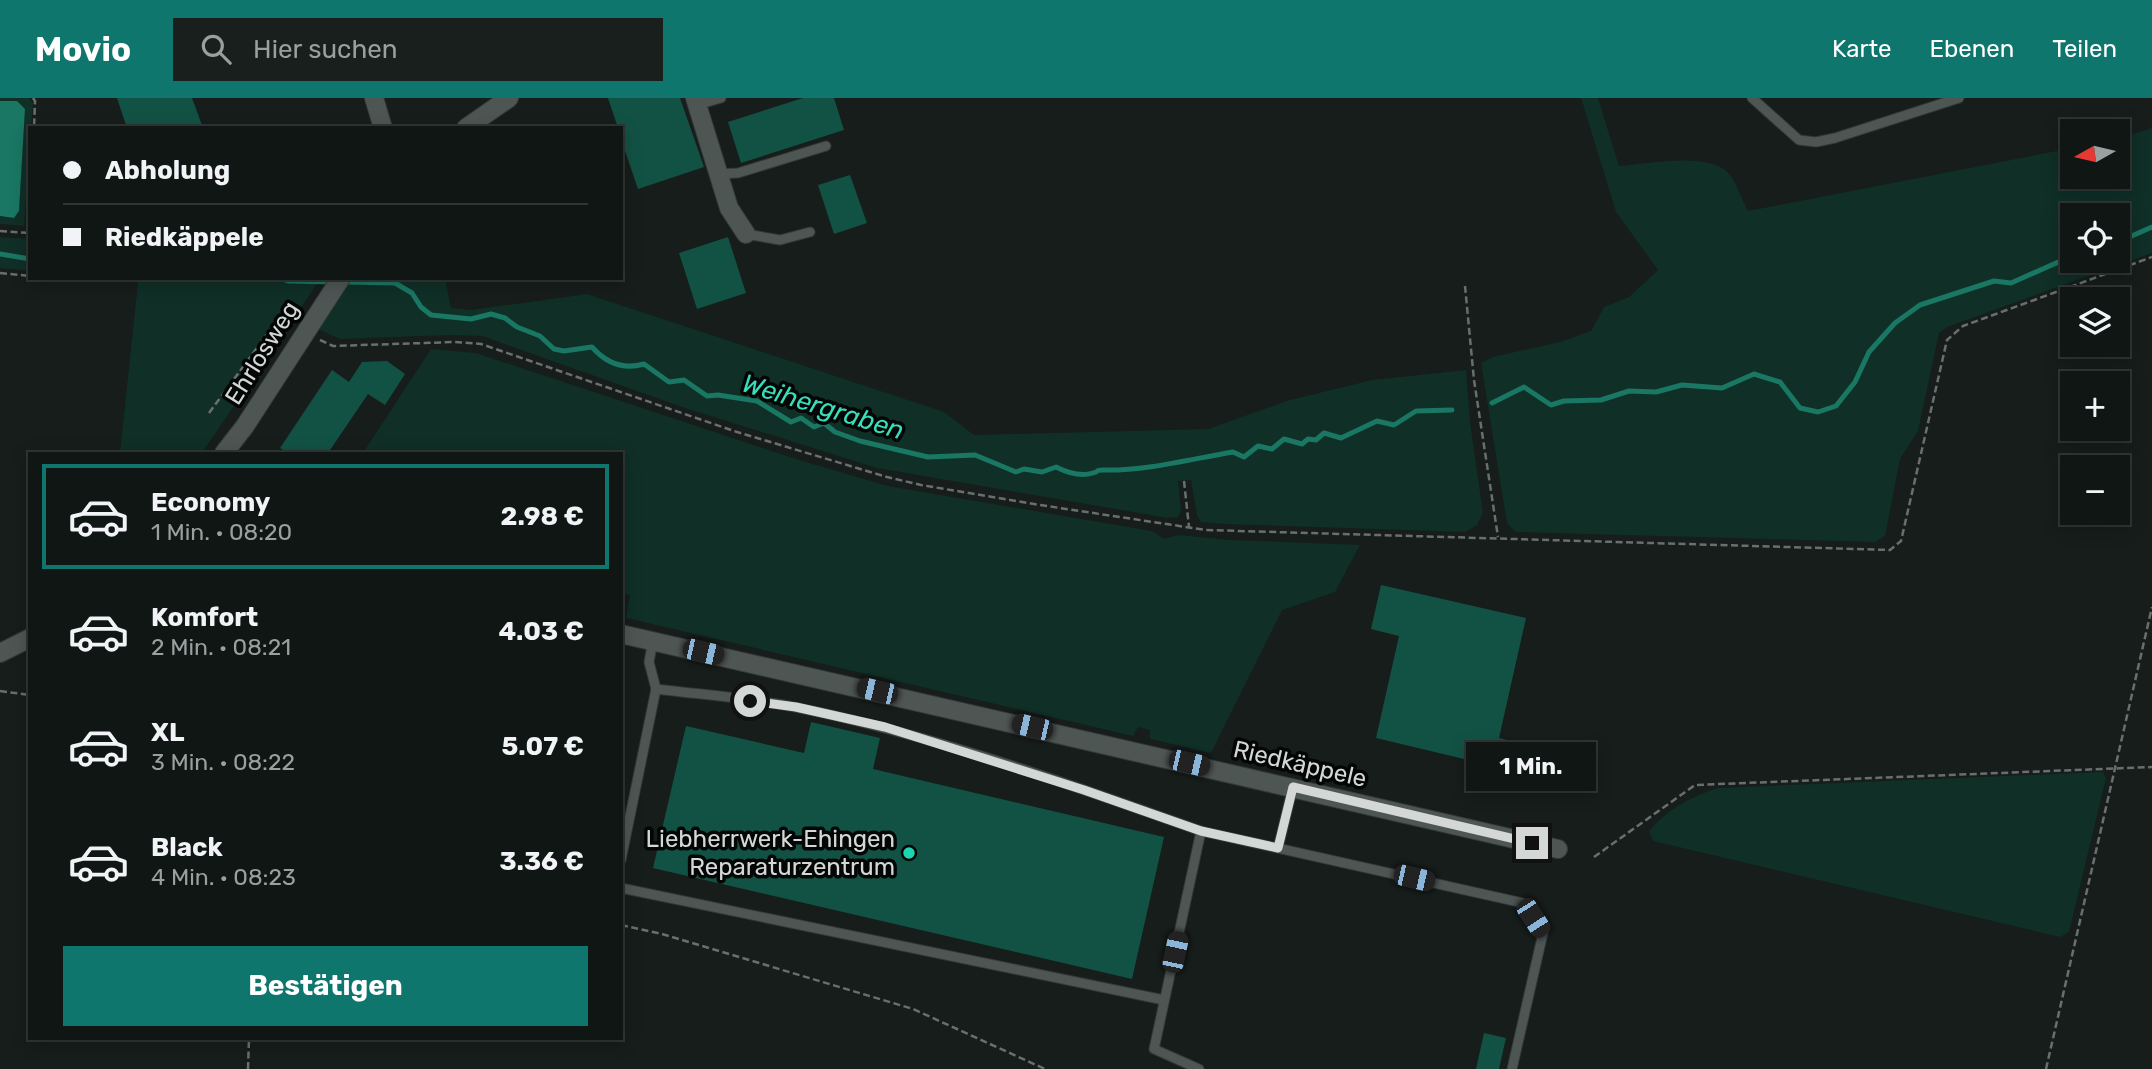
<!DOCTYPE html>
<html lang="de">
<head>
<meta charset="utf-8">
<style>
	:root { --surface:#101614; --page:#191f1d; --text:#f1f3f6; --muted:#9c9fa0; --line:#303534; --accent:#0f766e }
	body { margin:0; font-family:Rubik,sans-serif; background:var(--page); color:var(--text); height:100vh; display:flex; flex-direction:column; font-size:26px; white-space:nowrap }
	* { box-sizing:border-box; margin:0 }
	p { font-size:23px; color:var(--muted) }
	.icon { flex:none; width:38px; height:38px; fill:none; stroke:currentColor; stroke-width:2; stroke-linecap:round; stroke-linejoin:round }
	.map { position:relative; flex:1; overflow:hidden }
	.panel { position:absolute; left:28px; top:354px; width:595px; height:588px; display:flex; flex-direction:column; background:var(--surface); border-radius:0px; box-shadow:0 4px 18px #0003,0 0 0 2px var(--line) }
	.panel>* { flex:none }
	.hud { position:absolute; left:28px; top:28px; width:595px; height:154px; border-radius:0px; box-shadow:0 4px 18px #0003,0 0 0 2px var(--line); display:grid; align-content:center; height:154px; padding:0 35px; background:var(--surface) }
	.needle { width:46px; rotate:262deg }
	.tools { position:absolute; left:2060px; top:21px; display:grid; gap:14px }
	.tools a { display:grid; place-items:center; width:70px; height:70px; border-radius:0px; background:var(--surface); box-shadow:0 4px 18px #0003,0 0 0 2px var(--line); font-size:35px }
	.end { position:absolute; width:32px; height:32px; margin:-16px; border:9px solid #d3d7d6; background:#111; box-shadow:0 0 0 4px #111 }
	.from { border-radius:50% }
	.bubble { position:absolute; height:49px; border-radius:0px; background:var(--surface); box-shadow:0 4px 18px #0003,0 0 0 2px var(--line); font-size:23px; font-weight:700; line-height:49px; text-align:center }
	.car { position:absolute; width:21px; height:42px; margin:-21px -10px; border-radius:9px; box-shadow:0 0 5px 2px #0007; background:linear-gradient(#222 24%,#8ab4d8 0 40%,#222 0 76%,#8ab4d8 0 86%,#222 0) }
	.hud b { display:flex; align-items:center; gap:24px; height:66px; font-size:26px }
	.hud b+b { border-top:2px solid var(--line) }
	.hud i { width:18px; height:18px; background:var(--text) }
	ul { padding:12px 0 0; list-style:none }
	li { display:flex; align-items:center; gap:21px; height:105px; margin:0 14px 10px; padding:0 21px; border:4px solid transparent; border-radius:0px }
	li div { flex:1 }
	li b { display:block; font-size:26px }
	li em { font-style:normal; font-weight:700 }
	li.on { border-color:var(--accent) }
	li>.icon { width:63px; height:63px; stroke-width:1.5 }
	.button { display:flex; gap:14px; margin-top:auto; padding:14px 35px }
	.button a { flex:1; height:80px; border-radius:0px; background:var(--accent); color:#fff; font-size:28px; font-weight:700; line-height:80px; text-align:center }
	header { display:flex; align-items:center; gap:42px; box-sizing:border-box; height:98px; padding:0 35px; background:var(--accent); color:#fff }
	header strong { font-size:33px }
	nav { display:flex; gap:38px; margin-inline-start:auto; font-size:24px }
	.search { width:490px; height:63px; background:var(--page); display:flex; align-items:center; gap:18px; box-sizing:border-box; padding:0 24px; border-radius:0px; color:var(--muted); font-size:26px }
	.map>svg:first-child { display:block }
	.green { fill:#0f2f27; fill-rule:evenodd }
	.water { fill:#197763 }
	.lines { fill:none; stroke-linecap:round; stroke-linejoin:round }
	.stream { stroke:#197763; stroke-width:5 }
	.building { fill:#125244 }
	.lane-casing { stroke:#353938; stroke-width:11 }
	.street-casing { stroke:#353938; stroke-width:20 }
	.path { stroke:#6a6f6d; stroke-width:2.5; stroke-dasharray:7 3.5; stroke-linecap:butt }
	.lane { stroke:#4e5654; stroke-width:9 }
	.street { stroke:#4e5654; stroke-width:18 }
	.route { stroke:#d3d7d6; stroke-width:9 }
	.poi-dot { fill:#1dd5b1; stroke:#040606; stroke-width:2.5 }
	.labels { text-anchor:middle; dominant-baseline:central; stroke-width:7; stroke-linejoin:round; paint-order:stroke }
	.street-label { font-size:24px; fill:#d3d7d6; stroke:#040606 }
	.poi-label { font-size:24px; fill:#d3d7d6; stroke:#040606; text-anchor:end }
	.water-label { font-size:26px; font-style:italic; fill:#37deba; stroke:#040606 }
</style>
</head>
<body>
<header>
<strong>Movio</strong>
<div class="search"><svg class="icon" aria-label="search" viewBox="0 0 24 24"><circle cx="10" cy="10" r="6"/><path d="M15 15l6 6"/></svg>Hier suchen</div>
<nav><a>Karte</a><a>Ebenen</a><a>Teilen</a></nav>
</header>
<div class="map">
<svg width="2152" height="971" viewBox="0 0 2152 971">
	<rect width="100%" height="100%" fill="#161d1a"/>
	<g class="green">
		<path d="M0 0H29L33 5 24 128 0 126V118L14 120 19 113 25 11 0 3Z"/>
		<path d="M1581 0H1598L1619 68C1647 66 1713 52 1731 78 1738 89 1742 102 1748 113L2072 50V79H2118V41L2152 30V155L1947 229 1939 235 1918 333 1900 361 1885 438 1875 444 1516 434 1507 425 1481 265 1493 259 1560 244 1591 233 1604 209 1629 199 1658 172 1616 114ZM2072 117H2118V163H2072Z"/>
		<path d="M0 139 30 141V173L0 170Z"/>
		<path d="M103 180H321L202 355H120L138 184Z"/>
		<path d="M352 180H445L451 210 471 212 587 196 944 314 974 337 1208 331 1290 302 1372 282 1466 272 1470 324 1483 415 1477 427 1465 434 1223 426 1201 424 1197 417 1191 382 1178 383 1181 413 1178 419 1168 420 877 370 682 309 482 238 451 237 340 241 320 232 321 226Z"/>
		<path d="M431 251 476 255 799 362 888 388 1152 433 1164 441 1178 437 1230 442 1360 447 1335 494 1282 512 1211 655 1150 641V632L1138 629 1133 638 626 520 630 497 621 495V355H363Z"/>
		<path d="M2103 674 2106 680 2069 834 2060 839 1653 743 1649 733C1666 712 1692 698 1718 690Z"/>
	</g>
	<path class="water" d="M0 3H17L25 11 19 113 14 120 0 118Z"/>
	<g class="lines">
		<g class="stream">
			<path d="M2118 144 2152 129"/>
			<path d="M0 156 30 161"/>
			<path d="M219 180H241"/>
			<path d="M280 180 288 183 335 184"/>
			<path d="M345 184 395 185 412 195 421 209 431 217 471 221 491 216 505 220 517 229 540 238 554 251 564 253 592 249C606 265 623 272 644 266L669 284 684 282 707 298 718 297 757 303 791 324 801 320 814 329 824 325 835 334 860 343 928 359 975 357 1016 374 1024 371 1042 374 1056 369C1066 374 1081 379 1093 375 1101 373 1094 372 1103 372 1146 373 1191 361 1233 354L1244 359 1258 348 1272 351 1284 341 1302 346 1308 341 1316 342 1324 335 1341 340 1377 323 1394 327 1416 313 1452 312"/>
			<path d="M1492 305 1524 289 1551 307 1564 303 1601 302 1629 293 1656 294 1682 287 1722 290 1754 276 1780 284 1800 310 1818 314 1836 308 1855 284 1869 254 1895 225 1920 207 1994 183 2011 185 2072 158"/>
		</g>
	</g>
	<g class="building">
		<path d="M117 0H192L203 30H127Z"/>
		<path d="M608 0H680L704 69 638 91 621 41V30H618Z"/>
		<path d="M803 0H834L844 32 741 65 728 24Z"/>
		<path d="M850 77 867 125 834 136 818 87Z"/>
		<path d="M728 139 746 195 697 211 679 155Z"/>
		<path d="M387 263 405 276 385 307 368 296 328 355H288L280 350 332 272 349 284 362 264Z"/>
		<path d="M1381 487 1526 520 1499 640 1570 657 1562 693 1550 690 1549 695 1526 690 1528 685 1504 680 1506 671 1376 640 1399 538 1371 531Z"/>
		<path d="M811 624 880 640 873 671 1164 739 1132 881 653 770 686 628 804 655Z"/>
		<path d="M1484 935 1506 940 1499 971H1476Z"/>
	</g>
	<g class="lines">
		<g class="lane-casing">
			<g id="lane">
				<path d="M1752 0 1799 42 1816 44 1835 40 1959 0"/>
				<path d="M697 7 721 0"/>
				<path d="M718 76 738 75 826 48"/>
				<path d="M746 136 780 142 810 134"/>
				<path d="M653 543 649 564 656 591C704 597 753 600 799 610 936 638 1069 686 1201 733"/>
				<path d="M1278 750 1293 689"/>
				<path d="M621 762 656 591"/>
				<path d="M621 790 1164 902"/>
				<path d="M1199 971 1154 951 1201 733 1523 805 1543 835 1512 971"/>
			</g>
		</g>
		<g class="street-casing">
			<g id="street">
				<path d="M374 0 383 30"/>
				<path d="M695 0 729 110 746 136"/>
				<path d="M466 30 509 0"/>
				<path d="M224 355 245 328 341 180"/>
				<path d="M621 536 1558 751"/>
				<path d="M0 555 30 540"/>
			</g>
		</g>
		<g class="path">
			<path d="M33 0 35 3 34 30"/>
			<path d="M0 133 30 135"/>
			<path d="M0 175 30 178"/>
			<path d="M1465 188 1474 282 1498 439"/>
			<path d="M320 242 333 248 455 244 481 246 737 334 887 379 921 387 1040 407 1206 432 1890 452 1901 443 1947 242 1963 228 2152 159"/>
			<path d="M209 315 279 220 292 228"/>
			<path d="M1184 383 1189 429"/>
			<path d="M0 593 30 597"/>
			<path d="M1594 759 1695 687 2152 669"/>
			<path d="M621 827 662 836 913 911 1045 971"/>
			<path d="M248 971 249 940"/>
			<path d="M2046 971 2152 509"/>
		</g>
		<use href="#lane" class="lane"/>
		<use href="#street" class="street"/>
	</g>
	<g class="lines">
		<path class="route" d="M750 603 796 609 885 629 1084 692 1201 733 1278 750 1293 689 1532 745"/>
	</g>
	<circle class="poi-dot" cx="909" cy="755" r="7"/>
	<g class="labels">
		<g class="street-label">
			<text transform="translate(262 255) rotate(-58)">Ehrlosweg</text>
			<text transform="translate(1300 666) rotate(13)">Riedkäppele</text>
		</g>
		<g class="poi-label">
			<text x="895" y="741">Liebherrwerk-Ehingen<tspan x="895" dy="28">Reparaturzentrum</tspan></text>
		</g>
		<g class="water-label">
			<text transform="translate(823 309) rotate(17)">Weihergraben</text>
		</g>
	</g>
</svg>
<div class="tools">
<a><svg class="needle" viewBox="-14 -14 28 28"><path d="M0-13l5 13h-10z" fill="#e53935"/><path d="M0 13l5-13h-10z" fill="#9c9fa0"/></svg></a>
<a><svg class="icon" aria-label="locate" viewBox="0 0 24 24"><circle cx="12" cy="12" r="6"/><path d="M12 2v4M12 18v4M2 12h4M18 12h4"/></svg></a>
<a><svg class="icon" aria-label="layers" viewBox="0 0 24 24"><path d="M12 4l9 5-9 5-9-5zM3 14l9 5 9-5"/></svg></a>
<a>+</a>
<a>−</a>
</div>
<i class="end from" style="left:750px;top:603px"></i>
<i class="end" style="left:1532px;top:745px"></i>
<div class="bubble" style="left:1466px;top:644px;width:130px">1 Min.</div>
<i class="car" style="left:703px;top:554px;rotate:103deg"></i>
<i class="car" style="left:877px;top:593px;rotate:283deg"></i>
<i class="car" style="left:1032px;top:629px;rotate:283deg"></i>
<i class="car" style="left:1189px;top:665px;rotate:103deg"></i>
<i class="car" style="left:1414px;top:780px;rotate:103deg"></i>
<i class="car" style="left:1533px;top:820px;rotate:147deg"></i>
<i class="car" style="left:1175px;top:854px;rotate:12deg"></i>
<div class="hud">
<b><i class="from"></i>Abholung</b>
<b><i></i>Riedkäppele</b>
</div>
<section class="panel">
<ul>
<li class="on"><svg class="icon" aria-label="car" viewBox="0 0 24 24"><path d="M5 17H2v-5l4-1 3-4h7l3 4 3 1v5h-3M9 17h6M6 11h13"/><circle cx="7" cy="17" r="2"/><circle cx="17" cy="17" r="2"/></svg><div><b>Economy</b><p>1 Min. · 08:20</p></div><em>2.98 €</em></li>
<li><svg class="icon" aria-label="car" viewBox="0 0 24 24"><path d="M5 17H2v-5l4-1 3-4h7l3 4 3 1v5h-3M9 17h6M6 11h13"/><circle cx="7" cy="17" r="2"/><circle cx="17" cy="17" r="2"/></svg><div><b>Komfort</b><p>2 Min. · 08:21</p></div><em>4.03 €</em></li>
<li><svg class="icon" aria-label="car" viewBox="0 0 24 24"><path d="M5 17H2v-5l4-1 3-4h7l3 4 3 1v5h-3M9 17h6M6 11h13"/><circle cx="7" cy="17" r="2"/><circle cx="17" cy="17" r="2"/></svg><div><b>XL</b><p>3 Min. · 08:22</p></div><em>5.07 €</em></li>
<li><svg class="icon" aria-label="car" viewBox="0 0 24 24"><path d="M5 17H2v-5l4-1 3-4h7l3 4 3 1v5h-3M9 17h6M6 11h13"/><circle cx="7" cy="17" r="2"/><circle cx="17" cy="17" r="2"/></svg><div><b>Black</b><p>4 Min. · 08:23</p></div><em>3.36 €</em></li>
</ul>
<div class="button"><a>Bestätigen</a></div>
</section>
</div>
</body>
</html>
